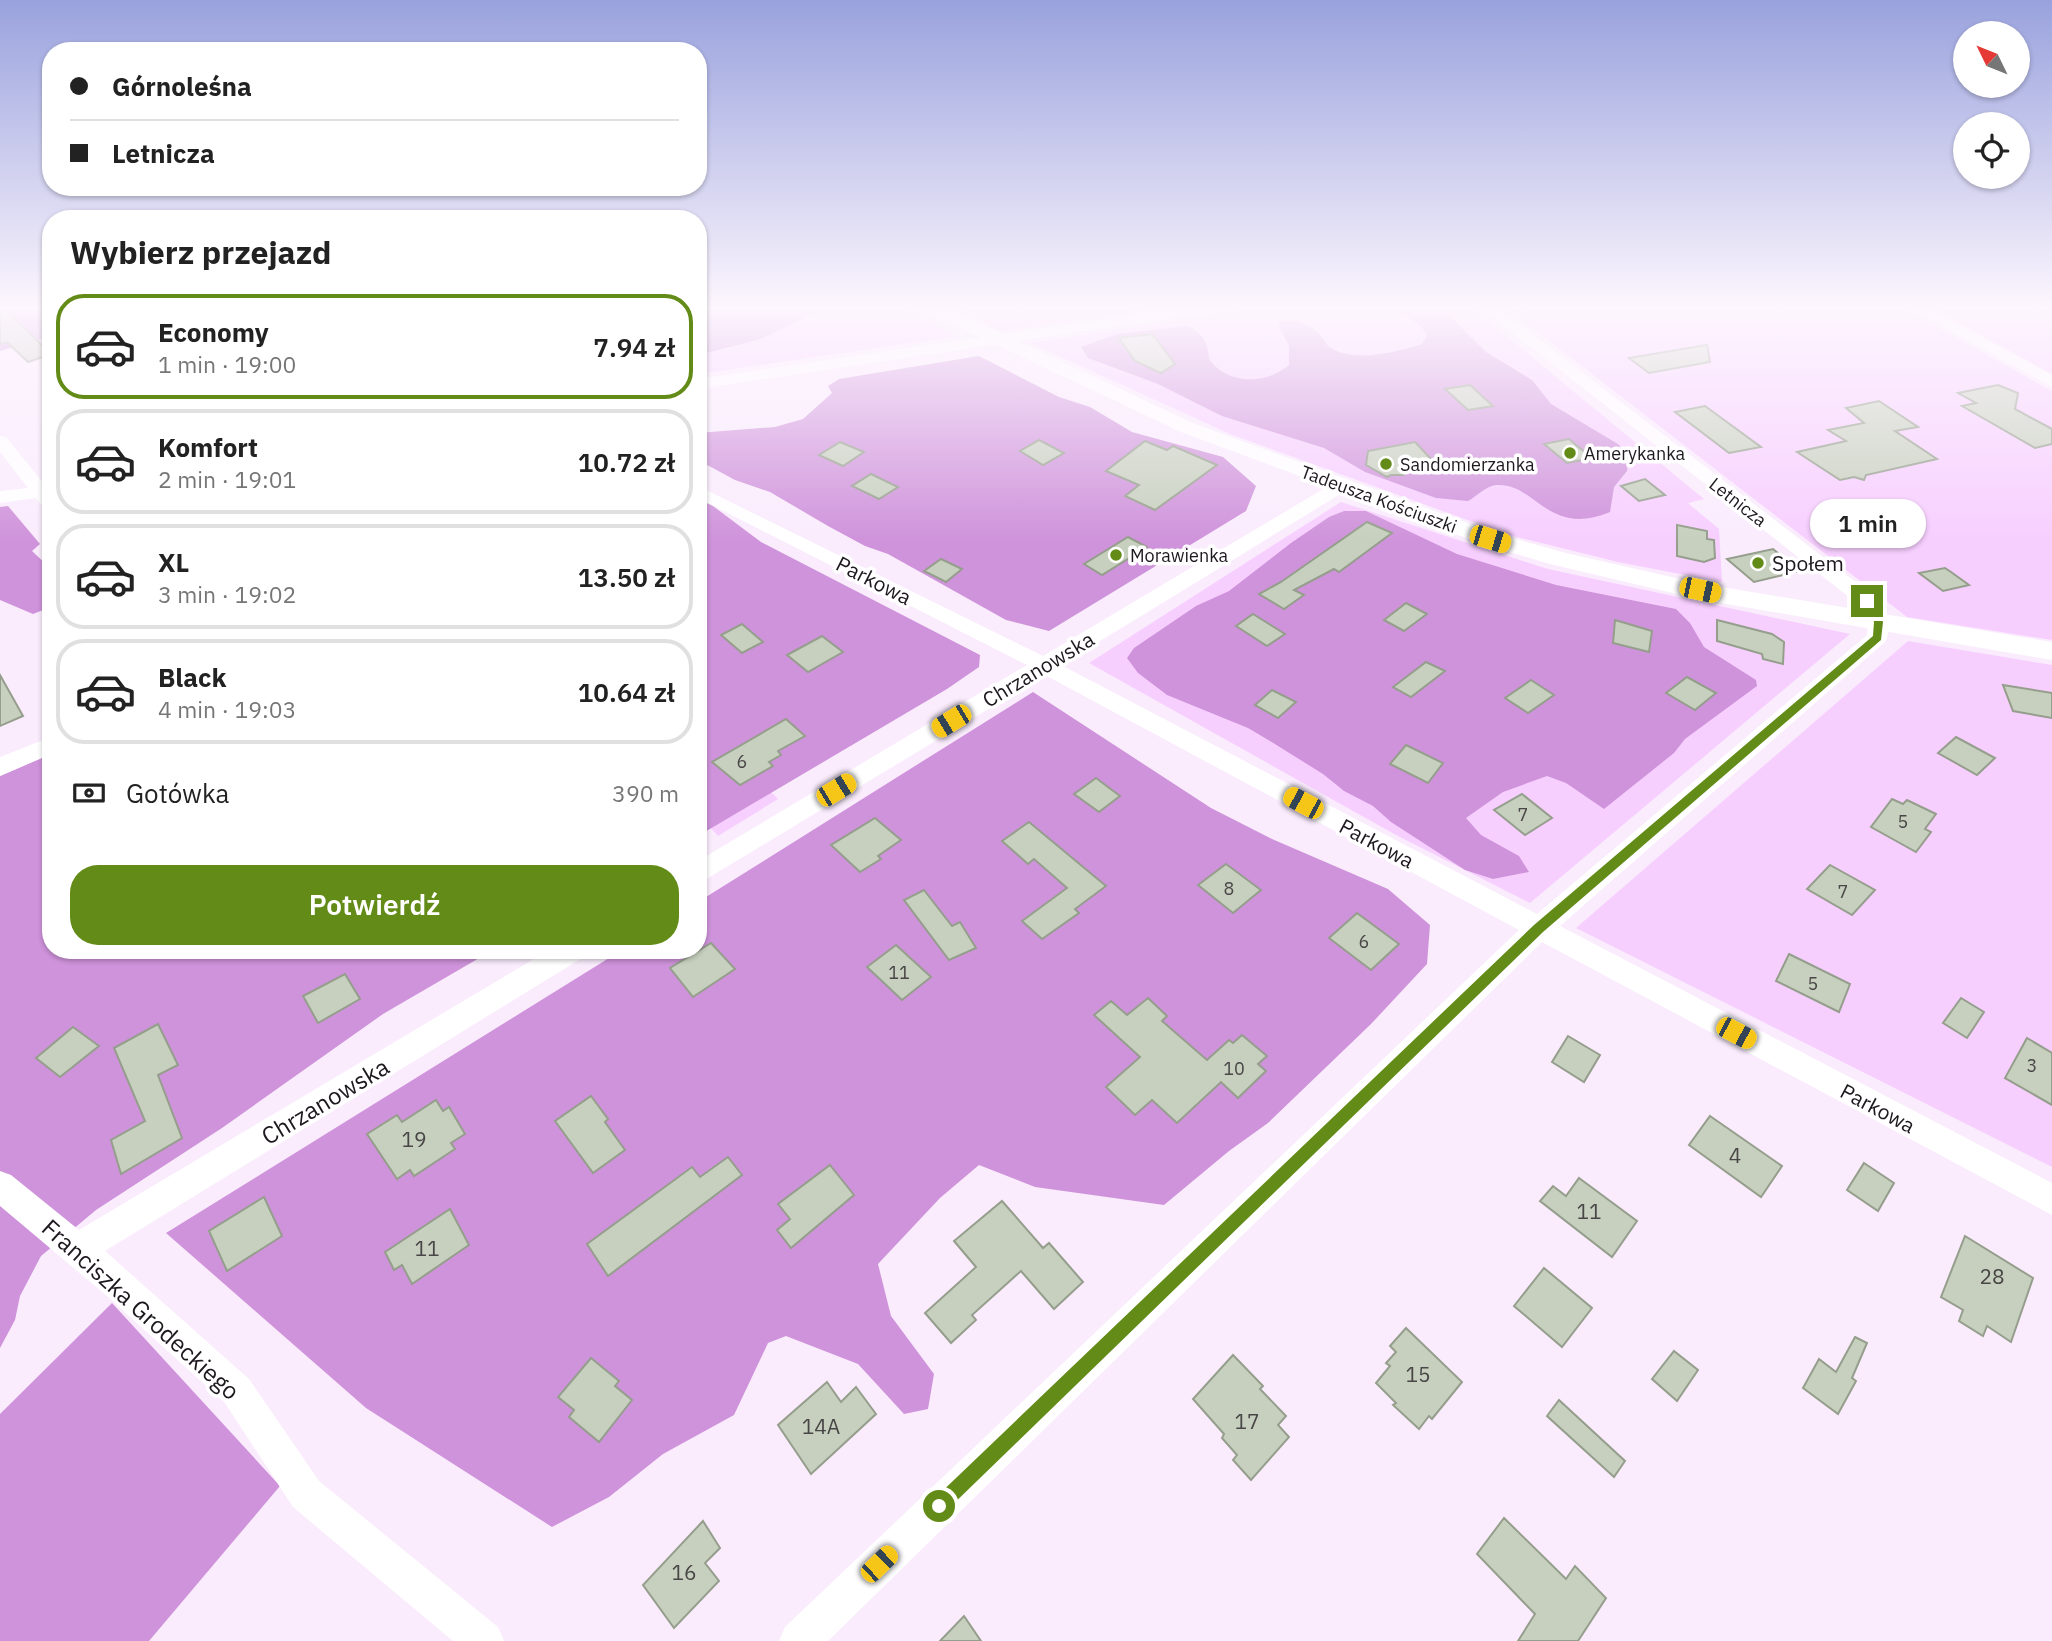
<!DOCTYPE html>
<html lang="pl">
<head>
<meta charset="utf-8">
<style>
	:root { --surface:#fff; --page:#f6f6f6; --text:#222; --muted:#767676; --line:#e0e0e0; --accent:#638b17 }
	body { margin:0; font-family:"IBM Plex Sans",sans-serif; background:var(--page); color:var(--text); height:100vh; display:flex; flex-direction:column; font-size:26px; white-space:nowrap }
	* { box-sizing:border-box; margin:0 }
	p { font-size:23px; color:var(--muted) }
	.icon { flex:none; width:38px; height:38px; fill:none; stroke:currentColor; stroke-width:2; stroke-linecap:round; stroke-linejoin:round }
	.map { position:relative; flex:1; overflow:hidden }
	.details { position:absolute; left:42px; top:210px; width:665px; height:749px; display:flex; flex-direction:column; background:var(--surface); border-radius:28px; box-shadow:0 2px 5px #0004 }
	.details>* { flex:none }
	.guide { position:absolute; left:42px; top:42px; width:665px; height:154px; border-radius:28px; box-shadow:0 2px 5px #0004; display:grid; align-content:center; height:154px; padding:0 28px; background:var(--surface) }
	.needle { width:46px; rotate:313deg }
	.tools { position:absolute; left:1953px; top:21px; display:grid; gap:14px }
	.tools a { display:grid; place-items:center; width:77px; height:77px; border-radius:50%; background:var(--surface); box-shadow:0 2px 5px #0004; font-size:35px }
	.end { position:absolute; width:32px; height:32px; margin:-16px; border:9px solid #638b17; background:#fff; box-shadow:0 0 0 4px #fff }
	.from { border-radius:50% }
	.bubble { position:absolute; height:49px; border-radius:24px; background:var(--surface); box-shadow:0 2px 5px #0004; font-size:23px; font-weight:600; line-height:49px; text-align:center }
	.car { position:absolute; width:21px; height:42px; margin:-21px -10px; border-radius:9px; box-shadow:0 0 5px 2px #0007; background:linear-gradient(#f5c518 24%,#345 0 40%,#f5c518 0 76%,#345 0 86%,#f5c518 0) }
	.guide b { display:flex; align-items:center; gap:24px; height:66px; font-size:26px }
	.guide b+b { border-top:2px solid var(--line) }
	.guide i { width:18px; height:18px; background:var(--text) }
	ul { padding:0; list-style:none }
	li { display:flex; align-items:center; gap:21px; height:105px; margin:0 14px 10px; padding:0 14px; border:4px solid var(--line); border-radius:28px }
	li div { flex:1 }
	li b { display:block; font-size:26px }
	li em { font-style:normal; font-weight:600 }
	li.current { border-color:var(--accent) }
	li>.icon { width:63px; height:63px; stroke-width:1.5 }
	h2 { padding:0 28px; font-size:32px; line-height:84px }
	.pay { display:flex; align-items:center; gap:18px; height:77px; padding:0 28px; font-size:26px }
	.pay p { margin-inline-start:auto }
	.primary-button { display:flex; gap:14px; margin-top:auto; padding:14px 28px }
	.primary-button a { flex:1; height:80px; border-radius:28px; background:var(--accent); color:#fff; font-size:28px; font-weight:600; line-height:80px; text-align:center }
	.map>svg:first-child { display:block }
	.green { fill:#f7cfff }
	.forest { fill:#cf93db }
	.building { fill:#c7d0be; stroke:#959e8c; stroke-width:2 }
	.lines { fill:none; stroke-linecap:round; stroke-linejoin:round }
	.minor { fill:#fff; fill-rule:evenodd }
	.tertiary { fill:#fff; fill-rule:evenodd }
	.route { fill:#638b17 }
	.poi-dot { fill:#638b17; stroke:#fff; stroke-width:2.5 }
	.labels { text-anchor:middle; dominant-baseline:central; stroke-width:7; stroke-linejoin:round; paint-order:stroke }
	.far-poi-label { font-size:18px; fill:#1d181e; stroke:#fff; text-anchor:start }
	.far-street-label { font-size:18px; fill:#1d181e; stroke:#fff }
	.number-label { font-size:18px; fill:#484646 }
	.poi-label { font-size:21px; fill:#1d181e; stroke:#fff; text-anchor:start }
	.street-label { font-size:21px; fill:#1d181e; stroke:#fff }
	.near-number-label { font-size:21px; fill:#484646 }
	.near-street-label { font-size:24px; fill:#1d181e; stroke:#fff }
</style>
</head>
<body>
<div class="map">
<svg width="2052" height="1641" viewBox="0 0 2052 1641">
	<rect width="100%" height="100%" fill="#faecfd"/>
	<g class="green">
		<path d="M698 310H907L953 333 951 337 698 374Z"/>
		<path d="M959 310H1147L1002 331Z"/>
		<path d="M1246 310H1475L1704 499 1688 503 1719 529 1722 582 1618 562 1509 535 1230 434 1030 343Z"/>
		<path d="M1509 310H1907L2052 391V640L1907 617Z"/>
		<path d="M1936 310H2052V374Z"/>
		<path d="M1341 502 1548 569 1850 634 1530 903 1396 835 1089 663Z"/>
		<path d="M1908 641 2052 665V1167L1576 928Z"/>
		<path d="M698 769 766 787 778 799 718 836 698 814Z"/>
	</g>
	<g class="forest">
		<path d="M0 310H51V336L0 351Z"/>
		<path d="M698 310H821L761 339 698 355Z"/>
		<path d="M1394 310H1444L1486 352 1532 380 1551 404 1618 444 1628 456 1627 471 1614 487 1610 512C1547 538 1536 482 1496 485 1486 486 1477 496 1468 501L1436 498 1365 472 1324 448 1222 416 1158 384 1088 358 1081 347 1118 334 1187 326C1203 333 1208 343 1209 359 1227 385 1266 385 1289 365V346L1278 324 1282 321C1298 319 1310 324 1321 336 1324 340 1326 345 1331 348 1355 363 1396 352 1422 344L1427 335 1419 324Z"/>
		<path d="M979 356 1059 397 1090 407 1132 432 1223 457 1256 486 1246 511 1049 631 1006 620 888 554 865 546 828 526 770 492 735 480 698 460V433L775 427 803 419 832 393 828 386 839 379Z"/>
		<path d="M698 499 713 506 761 542 980 655 979 667 947 689 698 836Z"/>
		<path d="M8 506 40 544 32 551 51 569V607L33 614 0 600V507Z"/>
		<path d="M1344 511H1366L1457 554 1556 585 1676 609 1690 623 1704 647 1756 680 1757 686 1685 739 1674 753 1604 809 1566 783 1547 776 1503 792 1466 818 1481 835 1519 856 1529 872 1493 879 1465 870 1391 822 1373 806 1344 791 1323 774 1270 741 1248 728 1167 695 1138 673 1127 658 1134 648 1196 606 1229 591 1291 543 1329 517Z"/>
		<path d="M1033 692 1211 808 1272 839 1388 889 1430 925 1427 964 1371 1024 1268 1123 1229 1151 1164 1205 1035 1187 979 1165 940 1198 878 1264 891 1316 934 1374 928 1409 904 1414 858 1364 786 1336 768 1343 734 1415 663 1454 609 1497 552 1527 366 1408 166 1233 622 950H698V902Z"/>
		<path d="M51 754V950H493L383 1014 222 1128 96 1210 41 1256 20 1296 15 1320 0 1348V776Z"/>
		<path d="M112 1303 280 1486 149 1641H0V1414Z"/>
	</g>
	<g class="building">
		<path d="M0 310H6L51 354 28 362 7 342 0 344Z"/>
		<path d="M1152 334 1175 364 1161 373 1135 361 1119 338Z"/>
		<path d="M1707 345 1710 362 1649 373 1629 358Z"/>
		<path d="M1470 385 1493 406 1468 410 1445 389Z"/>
		<path d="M1998 385 2018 393 2015 409 2052 429V444L2035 448 1962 406 1976 403 1958 393Z"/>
		<path d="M1879 401 1918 427 1895 431 1937 459 1866 475 1864 480 1854 477 1840 480 1797 452 1846 441 1828 430 1864 423 1846 408Z"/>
		<path d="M1705 406 1761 447 1729 453 1675 412Z"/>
		<path d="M1569 439 1576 445 1592 458 1567 463 1544 444Z"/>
		<path d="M1039 440 1064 453 1043 465 1020 451Z"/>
		<path d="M1145 441 1167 450 1173 446 1217 465 1155 510 1125 496 1139 485 1106 471Z"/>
		<path d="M840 442 864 452 843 466 819 455Z"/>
		<path d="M1415 442 1433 461 1407 465 1404 475H1391L1387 477 1366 465 1368 451Z"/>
		<path d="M871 474 898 487 879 499 852 486Z"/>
		<path d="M1645 479 1665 495 1639 501 1621 486Z"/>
		<path d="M1367 522 1392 533 1339 572 1334 569 1294 590 1304 595 1284 609 1259 594 1281 582Z"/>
		<path d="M1677 525 1707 531V539L1714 540 1715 558 1704 562 1677 556Z"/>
		<path d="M1128 537 1147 547 1102 575 1084 564Z"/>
		<path d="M1773 549 1800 571 1754 582 1727 559Z"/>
		<path d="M941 559 962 569 946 582 924 571Z"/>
		<path d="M1945 568 1951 572 1969 585 1943 591 1919 573Z"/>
		<path d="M1406 603 1427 614 1404 631 1384 620Z"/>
		<path d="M1253 614 1285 634 1267 646 1236 626Z"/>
		<path d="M1615 620 1652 631 1649 652 1613 643Z"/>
		<path d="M1717 620 1772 634 1784 642 1783 664 1763 659 1762 654 1717 641Z"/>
		<path d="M742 624 763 642 742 653 721 635Z"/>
		<path d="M822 636 843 652 808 672 787 655Z"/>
		<path d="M1426 662 1445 671 1411 697 1393 687Z"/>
		<path d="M0 675 23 716 0 726Z"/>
		<path d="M1687 677 1716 693 1695 710 1666 693Z"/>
		<path d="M1531 680 1554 695 1528 713 1505 698Z"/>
		<path d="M2003 685 2052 693V718L2013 711Z"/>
		<path d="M1272 690 1296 702 1278 718 1255 705Z"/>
		<path d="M786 719 805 736 778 751 781 755 769 762 773 766 740 785 712 762Z"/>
		<path d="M1956 737 1995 758 1977 775 1938 753Z"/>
		<path d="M1406 745 1443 763 1428 783 1390 764Z"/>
		<path d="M1096 778 1120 796 1099 812 1074 794Z"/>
		<path d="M1522 794 1552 818 1525 835 1494 810Z"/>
		<path d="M1892 799 1903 804 1907 800 1936 814 1925 829 1931 832 1916 852 1871 827Z"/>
		<path d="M875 818 901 840 878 856 881 859 860 872 831 845Z"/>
		<path d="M1029 822 1106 886 1075 909 1079 913 1042 939 1022 921 1067 888 1034 859 1028 864 1002 841Z"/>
		<path d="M1226 864 1261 890 1233 913 1198 885Z"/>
		<path d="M1830 865 1875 890 1852 915 1807 889Z"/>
		<path d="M924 890 952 926 960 922 976 948 949 960 904 900Z"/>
		<path d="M1357 913 1399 944 1371 970 1329 938Z"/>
		<path d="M711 943 735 969 693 997 670 968Z"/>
		<path d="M896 945 931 977 902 1000 867 967Z"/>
		<path d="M1789 954 1850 984 1839 1012 1776 981Z"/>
		<path d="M345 974 360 999 318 1023 303 996Z"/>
		<path d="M1148 998 1167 1016 1162 1021 1207 1060 1229 1040 1233 1043 1242 1035 1267 1056 1258 1064 1266 1071 1238 1098 1221 1082 1177 1123 1152 1100 1135 1115 1106 1087 1140 1057 1094 1015 1111 1001 1127 1015Z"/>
		<path d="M1961 998 1984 1012 1967 1038 1943 1023Z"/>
		<path d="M158 1024 178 1065 158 1075 182 1138 121 1174 111 1140 145 1121 114 1048Z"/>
		<path d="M73 1027 99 1046 60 1077 36 1058Z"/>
		<path d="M1568 1036 1600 1055 1584 1082 1552 1062Z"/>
		<path d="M2027 1038 2052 1053V1105L2005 1078Z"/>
		<path d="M591 1096 608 1119 605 1122 625 1150 593 1173 555 1121Z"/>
		<path d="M436 1100 443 1111 449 1107 465 1134 451 1143 455 1149 414 1176 410 1170 397 1179 367 1134 397 1115 402 1122Z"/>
		<path d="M1710 1116 1782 1166 1761 1197 1689 1145Z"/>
		<path d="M728 1157 742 1175 608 1276 587 1244 692 1167 700 1177Z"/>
		<path d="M1864 1163 1894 1183 1878 1211 1847 1190Z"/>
		<path d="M830 1165 854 1195 791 1248 777 1230 790 1219 778 1204Z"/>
		<path d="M1579 1178 1637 1221 1612 1257 1540 1201 1553 1186 1566 1196Z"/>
		<path d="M264 1197 282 1236 227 1271 209 1231Z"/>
		<path d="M1002 1201 1043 1248 1049 1243 1083 1282 1054 1309 1021 1271 972 1315 976 1320 951 1343 925 1313 976 1267 954 1241Z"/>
		<path d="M450 1209 469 1245 412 1284 402 1265 394 1270 385 1252Z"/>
		<path d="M1965 1236 2033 1278 2011 1342 1987 1326 1983 1336 1959 1321 1963 1310 1941 1297Z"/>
		<path d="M1544 1268 1592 1308 1562 1347 1514 1306Z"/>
		<path d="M1406 1328 1462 1382 1432 1419 1429 1416 1419 1429 1393 1405 1396 1403 1376 1383 1390 1366 1386 1363 1396 1352 1390 1346Z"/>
		<path d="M1855 1337 1867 1343 1852 1378 1856 1381 1838 1414 1803 1388 1819 1359 1836 1372Z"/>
		<path d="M1674 1351 1698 1370 1677 1401 1652 1379Z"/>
		<path d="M1233 1355 1263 1386 1260 1389 1286 1416 1278 1425 1289 1437 1251 1480 1233 1460 1237 1455 1222 1438 1224 1434 1193 1399Z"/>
		<path d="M591 1358 619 1381 615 1386 632 1400 599 1442 569 1417 574 1410 558 1397Z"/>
		<path d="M827 1382 841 1402 856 1387 876 1414 811 1474 778 1425Z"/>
		<path d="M1559 1400 1625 1461 1614 1477 1547 1416Z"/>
		<path d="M1504 1518 1566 1579 1575 1566 1606 1598 1578 1641H1518L1535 1614 1477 1554Z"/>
		<path d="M703 1521 720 1548 705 1563 719 1581 674 1628 643 1585Z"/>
		<path d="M964 1616 981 1641H940Z"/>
	</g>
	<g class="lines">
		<g class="minor">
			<path d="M1166 310H1204L1197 314 698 389V379Z"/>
			<path d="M1484 310H1501L1874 596C1883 610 1894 626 1885 642L1560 926 2052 1183V1215L1542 942 828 1641H779L785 1627 1519 930 1045 675 698 884V861L1027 665 698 498V486L1043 656 1335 482H1347L1350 486 1347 490 1061 665 1537 914 1867 635 1868 622 1859 605Z"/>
			<path d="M1914 310H1932L2052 375V387Z"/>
			<path d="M0 436 6 437 45 485H51V510L44 508 36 498 0 503V491L28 488 0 452Z"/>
			<path d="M51 737V754L0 776V757Z"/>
			<path d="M549 950H585L582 958 105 1251 249 1379 319 1481 498 1627 504 1641H453L293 1507 225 1403 107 1296 0 1206V1171L11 1175 79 1230Z"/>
		</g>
		<path class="tertiary" d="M928 310H952L1195 424 1498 534 1566 553 1698 583 2052 642V660L1698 599 1550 564 1482 544 1181 432 931 314Z"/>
	</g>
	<linearGradient id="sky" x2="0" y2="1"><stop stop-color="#99a2dd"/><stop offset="0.57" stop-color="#fdf6fe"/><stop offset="1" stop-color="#fdf6fe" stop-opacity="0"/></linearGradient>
	<rect width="2052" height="540" fill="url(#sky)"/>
	<path class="route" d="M1867 598 1870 599 1883 622 1881 640 1543 932 945 1512 939 1515 933 1512 930 1506 933 1500 1534 925 1873 636 1874 622 1862 601Z"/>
	<g class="poi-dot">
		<circle cx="1570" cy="453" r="7"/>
		<circle cx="1386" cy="464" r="7"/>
		<circle cx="1116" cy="555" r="7"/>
		<circle cx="1758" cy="563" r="7"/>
	</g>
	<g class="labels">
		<g class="far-poi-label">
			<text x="1584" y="453">Amerykanka</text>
			<text x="1400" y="464">Sandomierzanka</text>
			<text x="1130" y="555">Morawienka</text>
		</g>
		<g class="far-street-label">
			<text transform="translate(1379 499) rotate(20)">Tadeusza Kościuszki</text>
			<text transform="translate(1738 502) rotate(38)">Letnicza</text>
		</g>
		<g class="number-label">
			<text x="742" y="761">6</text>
			<text x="1523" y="814">7</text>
			<text x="1903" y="821">5</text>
			<text x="1229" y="888">8</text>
			<text x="1843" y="891">7</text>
			<text x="1364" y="941">6</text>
			<text x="899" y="972">11</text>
			<text x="1813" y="983">5</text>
			<text x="2032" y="1065">3</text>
			<text x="1234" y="1068">10</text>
		</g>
		<g class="poi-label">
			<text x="1772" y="563">Społem</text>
		</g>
		<g class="street-label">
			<text transform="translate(874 580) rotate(27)">Parkowa</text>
			<text transform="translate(1038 669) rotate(-31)">Chrzanowska</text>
			<text transform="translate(1377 843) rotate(28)">Parkowa</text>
			<text transform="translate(1878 1108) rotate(28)">Parkowa</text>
		</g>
		<g class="near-number-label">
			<text x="414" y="1139">19</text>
			<text x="1735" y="1155">4</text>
			<text x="1589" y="1211">11</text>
			<text x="427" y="1248">11</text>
			<text x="1992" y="1276">28</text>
			<text x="1418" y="1374">15</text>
			<text x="1247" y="1421">17</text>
			<text x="821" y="1426">14A</text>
			<text x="684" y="1572">16</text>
		</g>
		<g class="near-street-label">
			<text transform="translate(325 1101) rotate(-31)">Chrzanowska</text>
			<text transform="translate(141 1309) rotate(42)">Franciszka Grodeckiego</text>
		</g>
	</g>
</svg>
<div class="tools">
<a><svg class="needle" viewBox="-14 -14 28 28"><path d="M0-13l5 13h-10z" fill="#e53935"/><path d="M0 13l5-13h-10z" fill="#767676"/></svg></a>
<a><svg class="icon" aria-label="locate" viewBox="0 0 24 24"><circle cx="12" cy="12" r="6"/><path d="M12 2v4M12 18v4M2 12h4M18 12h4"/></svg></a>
</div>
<i class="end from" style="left:939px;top:1506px"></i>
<i class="end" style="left:1867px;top:601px"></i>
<div class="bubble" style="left:1810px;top:499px;width:116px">1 min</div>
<i class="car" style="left:1490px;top:539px;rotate:107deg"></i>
<i class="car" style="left:1700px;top:590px;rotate:102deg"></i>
<i class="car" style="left:951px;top:721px;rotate:239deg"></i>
<i class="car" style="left:836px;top:790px;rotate:59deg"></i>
<i class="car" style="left:1303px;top:803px;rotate:298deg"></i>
<i class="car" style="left:1736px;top:1033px;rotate:118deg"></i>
<i class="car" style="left:879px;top:1564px;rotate:46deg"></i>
<div class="guide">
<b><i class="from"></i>Górnoleśna</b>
<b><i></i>Letnicza</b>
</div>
<section class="details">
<h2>Wybierz przejazd</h2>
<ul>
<li class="current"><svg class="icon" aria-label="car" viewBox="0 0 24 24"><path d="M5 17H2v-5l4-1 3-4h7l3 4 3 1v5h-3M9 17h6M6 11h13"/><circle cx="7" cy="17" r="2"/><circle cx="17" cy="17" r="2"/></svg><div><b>Economy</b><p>1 min · 19:00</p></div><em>7.94 zł</em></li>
<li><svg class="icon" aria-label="car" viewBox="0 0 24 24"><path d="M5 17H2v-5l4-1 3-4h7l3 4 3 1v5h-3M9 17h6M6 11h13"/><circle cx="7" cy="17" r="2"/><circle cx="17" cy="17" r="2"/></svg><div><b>Komfort</b><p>2 min · 19:01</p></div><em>10.72 zł</em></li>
<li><svg class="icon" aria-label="car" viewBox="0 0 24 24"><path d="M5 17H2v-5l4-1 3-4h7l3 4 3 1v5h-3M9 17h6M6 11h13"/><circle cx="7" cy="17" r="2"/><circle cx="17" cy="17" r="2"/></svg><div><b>XL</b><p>3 min · 19:02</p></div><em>13.50 zł</em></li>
<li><svg class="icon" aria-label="car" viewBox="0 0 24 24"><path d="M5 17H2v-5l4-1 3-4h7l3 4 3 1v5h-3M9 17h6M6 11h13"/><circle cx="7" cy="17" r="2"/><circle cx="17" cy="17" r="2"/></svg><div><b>Black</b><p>4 min · 19:03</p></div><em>10.64 zł</em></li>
</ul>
<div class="pay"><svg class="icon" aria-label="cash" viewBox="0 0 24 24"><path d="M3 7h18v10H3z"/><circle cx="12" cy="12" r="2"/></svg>Gotówka<p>390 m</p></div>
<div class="primary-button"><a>Potwierdź</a></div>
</section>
</div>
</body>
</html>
